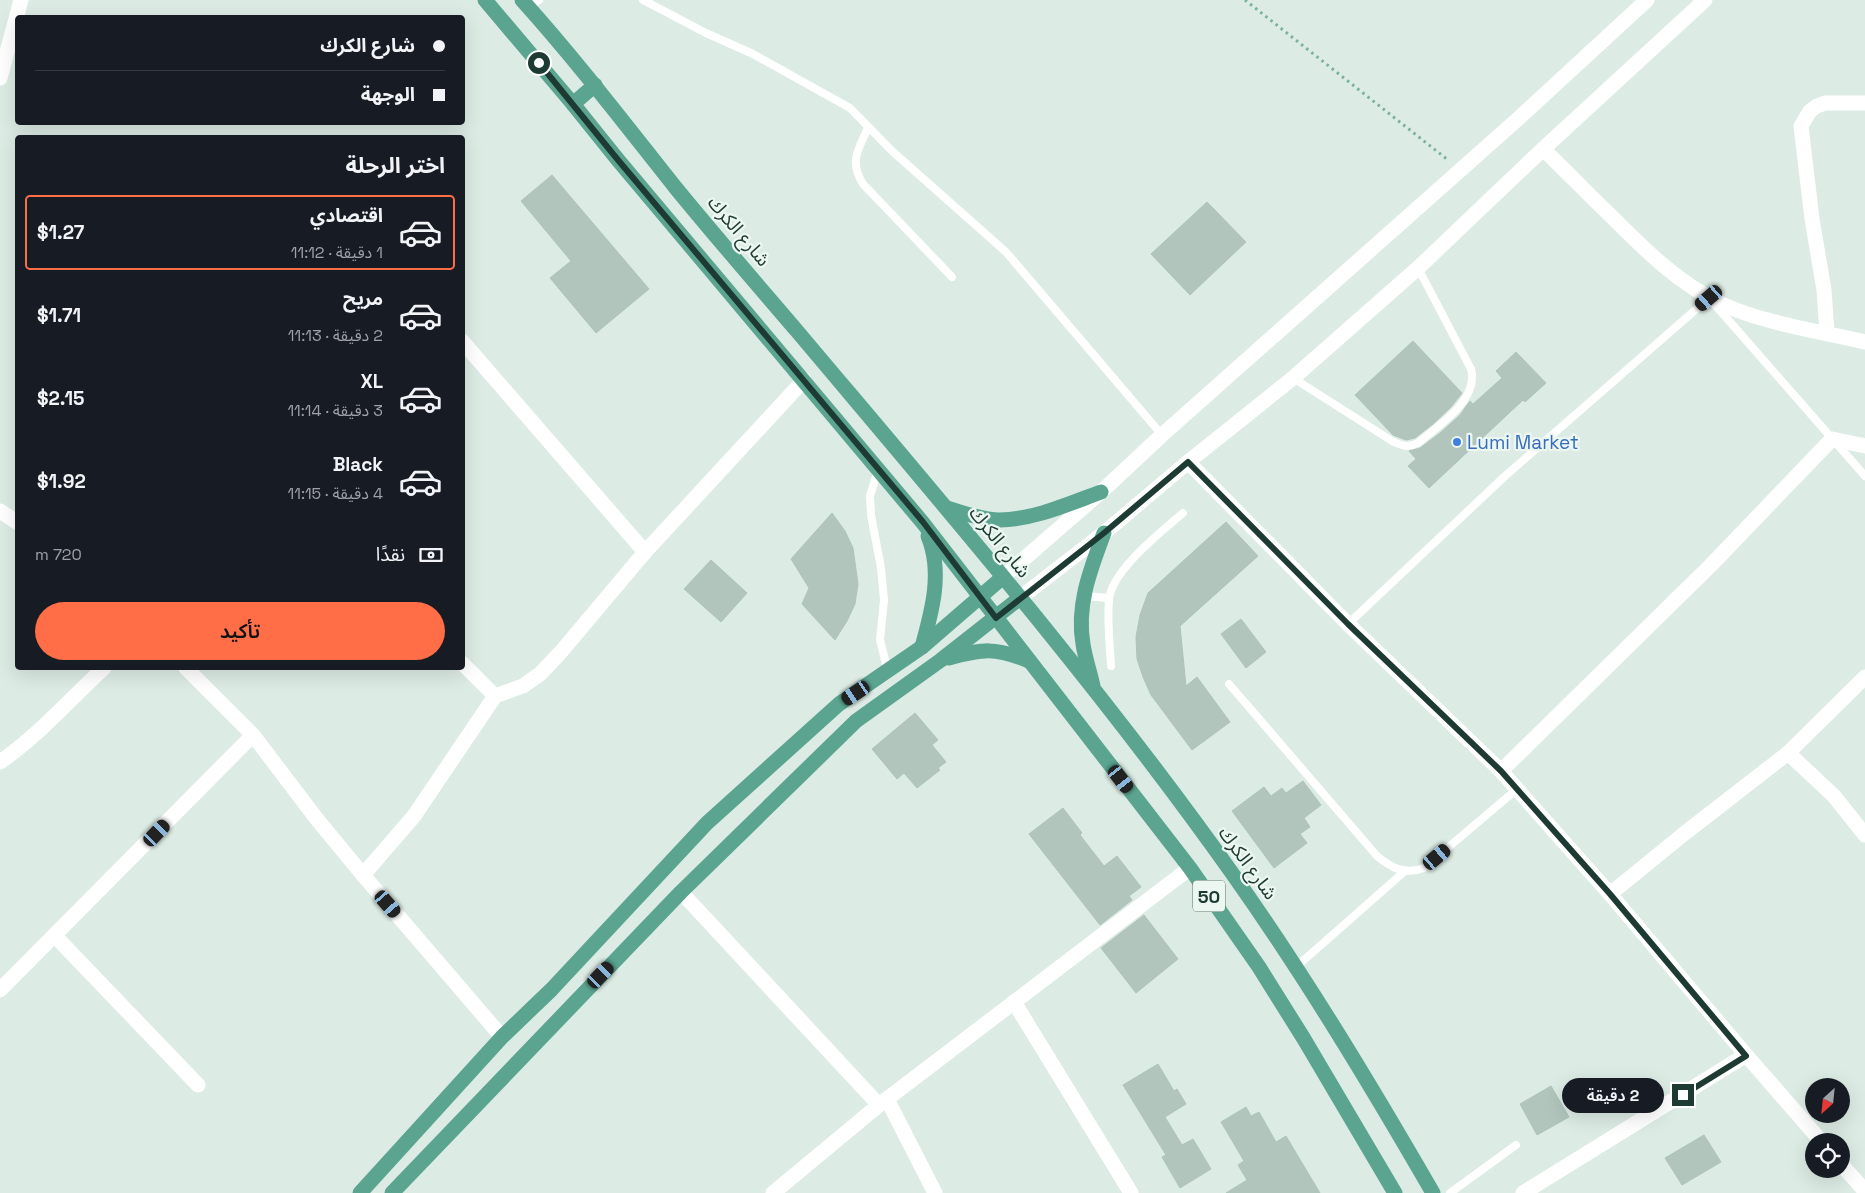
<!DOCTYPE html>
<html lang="ar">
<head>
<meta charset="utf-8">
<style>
	:root { --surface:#171b24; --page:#20242c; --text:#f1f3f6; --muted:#9ea1a6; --line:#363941; --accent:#ff6e46 }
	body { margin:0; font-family:"Space Grotesk","Noto Sans Arabic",sans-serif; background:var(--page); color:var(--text); direction:rtl; height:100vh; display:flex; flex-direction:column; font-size:19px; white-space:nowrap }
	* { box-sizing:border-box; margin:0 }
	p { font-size:16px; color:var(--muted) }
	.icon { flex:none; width:28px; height:28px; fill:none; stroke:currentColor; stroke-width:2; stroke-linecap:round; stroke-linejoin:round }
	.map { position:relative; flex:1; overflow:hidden; direction:ltr }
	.side { position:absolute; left:15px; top:135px; width:450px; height:535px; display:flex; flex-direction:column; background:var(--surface); border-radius:5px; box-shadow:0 5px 20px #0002; direction:rtl }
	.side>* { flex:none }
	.top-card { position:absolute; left:15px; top:15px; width:450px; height:110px; border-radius:5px; box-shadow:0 5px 20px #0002; direction:rtl; display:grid; align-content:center; height:110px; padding:0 20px; background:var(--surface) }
	.needle { width:32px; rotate:207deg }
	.fabs { position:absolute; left:1805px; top:1078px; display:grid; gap:10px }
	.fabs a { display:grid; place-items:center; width:45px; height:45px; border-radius:50%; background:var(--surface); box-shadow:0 5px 20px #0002; font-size:25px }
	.end { position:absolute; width:22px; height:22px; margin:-11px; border:6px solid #1d3b32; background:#fff; box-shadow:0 0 0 2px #fff }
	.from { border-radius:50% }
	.bubble { position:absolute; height:35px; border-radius:18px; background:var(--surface); box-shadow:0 5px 20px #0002; font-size:16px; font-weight:600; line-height:35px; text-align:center; direction:rtl }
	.car { position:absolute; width:15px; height:30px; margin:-15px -8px; border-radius:6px; box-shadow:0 0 4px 1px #0007; background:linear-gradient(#222 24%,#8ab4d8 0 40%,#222 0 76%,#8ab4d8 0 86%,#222 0) }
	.top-card b { display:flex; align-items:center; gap:18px; height:48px; font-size:19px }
	.top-card b+b { border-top:1px solid var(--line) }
	.top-card i { width:12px; height:12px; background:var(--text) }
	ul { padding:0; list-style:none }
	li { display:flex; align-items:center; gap:15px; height:75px; margin:0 10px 8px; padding:0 10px; border:2px solid transparent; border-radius:5px }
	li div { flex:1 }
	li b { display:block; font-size:19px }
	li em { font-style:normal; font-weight:600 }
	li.active { border-color:var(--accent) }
	li>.icon { width:45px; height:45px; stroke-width:1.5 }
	h2 { padding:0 20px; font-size:22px; line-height:60px }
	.pay { display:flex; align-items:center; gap:12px; height:55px; padding:0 20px; font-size:19px }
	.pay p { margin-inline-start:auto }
	.primary-button { display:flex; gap:10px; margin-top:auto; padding:10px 20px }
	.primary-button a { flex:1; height:58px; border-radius:30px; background:var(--accent); color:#111; font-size:20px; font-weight:600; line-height:58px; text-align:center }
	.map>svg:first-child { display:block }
	.building { fill:#b1c5bd; stroke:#aec5bb }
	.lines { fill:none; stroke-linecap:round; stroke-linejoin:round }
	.path { stroke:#79b29e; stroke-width:3; stroke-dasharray:2.5 4; stroke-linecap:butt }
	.lane { stroke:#fff; stroke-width:8 }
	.street { stroke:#fff; stroke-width:15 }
	.secondary { stroke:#fff; stroke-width:15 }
	.primary { stroke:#5ba590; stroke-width:15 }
	.route { stroke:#1d3b32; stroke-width:6 }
	.shop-dot { fill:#3f7fe0; stroke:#edf7f2; stroke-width:2 }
	.labels { text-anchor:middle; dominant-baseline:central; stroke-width:4.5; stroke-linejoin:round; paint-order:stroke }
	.shield { fill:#edf7f2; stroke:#5b736c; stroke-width:1 }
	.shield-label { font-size:18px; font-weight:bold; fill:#1d3b32 }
	.street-label { font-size:19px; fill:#1d3b32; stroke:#edf7f2 }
	.shop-label { font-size:19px; fill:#366cbe; stroke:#edf7f2; text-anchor:start }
</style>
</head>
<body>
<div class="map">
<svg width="1865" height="1193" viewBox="0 0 1865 1193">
	<rect width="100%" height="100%" fill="#dcebe4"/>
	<g class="building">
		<path d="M552 175 649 289 596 333 550 278 571 261 521 201Z"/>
		<path d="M1207 202 1246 242 1190 295 1151 254Z"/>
		<path d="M1413 341 1462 393 1451 407 1433 424 1415 438 1406 440 1393 435 1355 395Z"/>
		<path d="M1516 352 1546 383 1525 402 1523 400 1429 488 1408 466 1416 459 1409 451 1420 448 1440 433 1460 415 1470 401 1473 404 1502 378 1496 371Z"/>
		<path d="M832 513 845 531 853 548 858 584 855 604 847 621 835 640 802 604 809 588 791 559Z"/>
		<path d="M1226 522 1258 556 1180 626 1186 686 1197 677 1230 722 1192 750 1151 695 1143 677 1137 659 1136 637 1140 615 1148 593Z"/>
		<path d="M711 560 747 593 721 622 684 589Z"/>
		<path d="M1241 619 1266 652 1246 668 1221 634Z"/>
		<path d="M915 713 938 740 932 745 946 762 938 768 940 770 917 788 904 773 897 779 872 749Z"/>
		<path d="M1303 781 1321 805 1304 818 1310 827 1300 834 1307 843 1274 868 1232 811 1264 787 1271 796 1282 788 1286 793Z"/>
		<path d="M1063 808 1082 833 1080 835 1104 866 1117 856 1141 887 1129 896 1132 900 1100 925 1029 834Z"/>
		<path d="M1144 915 1178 959 1136 993 1101 948Z"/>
		<path d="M1158 1064 1174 1091 1177 1089 1186 1104 1165 1117 1182 1145 1193 1139 1211 1169 1180 1188 1162 1157 1166 1155 1123 1085Z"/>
		<path d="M1551 1086 1569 1117 1537 1135 1520 1104Z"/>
		<path d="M1246 1107 1251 1116 1259 1112 1276 1142 1286 1136 1320 1193H1226L1247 1180 1238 1165 1244 1161 1221 1122Z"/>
		<path d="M1704 1135 1721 1162 1682 1185 1665 1158Z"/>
	</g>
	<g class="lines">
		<path class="path" d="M1245 0 1448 160"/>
		<g class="lane">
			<path d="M643 0 706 33 753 54 850 108 892 151 1006 252 1162 435"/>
			<path d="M529 8 539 0"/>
			<path d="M868 128C858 150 849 161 863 184L952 277"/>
			<path d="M1293 378 1392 441C1402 446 1408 448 1418 443 1439 425 1479 400 1471 369L1418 268"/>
			<path d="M878 470 870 496 871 515 881 568 884 600 880 640 888 672"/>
			<path d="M1084 596 1109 598"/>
			<path d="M1348 624 1504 477 1709 298 1865 476"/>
			<path d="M1111 666C1110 645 1107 622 1109 600 1111 571 1161 532 1183 513"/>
			<path d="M1229 684 1377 856C1391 868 1405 875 1424 868L1517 789"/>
			<path d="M1296 967 1405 871"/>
			<path d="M1450 1193 1516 1145"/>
		</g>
		<g class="street">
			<path d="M0 78 21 0"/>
			<path d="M1543 149C1566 171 1588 194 1611 216 1645 250 1680 285 1724 305 1764 323 1822 332 1865 342"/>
			<path d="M1827 333 1824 290 1812 219 1801 126 1810 111 1817 106 1825 103H1865"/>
			<path d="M462 341 645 552"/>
			<path d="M1188 462 1348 624 1501 771 1610 894 1746 1055 1821 1141"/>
			<path d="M0 511 18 523"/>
			<path d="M462 663 495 696"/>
			<path d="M186 668 253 735 316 818 363 875 502 1037"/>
			<path d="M1788 753 1865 677"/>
			<path d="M0 762C39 735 70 699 104 668"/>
			<path d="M1501 771 1711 565 1832 439 1865 446"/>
			<path d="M363 875 414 816 495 696 523 686 540 674 560 653 645 552 804 380"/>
			<path d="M681 892 879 1105"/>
			<path d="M1610 894 1685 833 1788 753 1834 796 1865 835"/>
			<path d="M55 936 198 1085"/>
			<path d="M0 990 253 735"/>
			<path d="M1014 1002 1131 1193"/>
			<path d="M887 1099 935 1193"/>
			<path d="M1841 1164 1865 1191"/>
			<path d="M773 1193 879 1105 1190 868"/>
			<path d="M1523 1193 1746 1055"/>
		</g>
		<g class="secondary">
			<path d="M1003 577 1101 492 1162 435 1519 118 1647 0"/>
			<path d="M1020 598 1104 533 1188 462 1293 378 1418 268 1543 149 1705 0"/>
		</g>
		<g class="primary">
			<path d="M485 0 573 104 618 160 923 523 1190 868 1259 967 1304 1039 1395 1193"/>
			<path d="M522 0C576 60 625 124 675 187 715 236 756 283 797 331 946 508 1098 684 1232 873 1305 976 1370 1084 1433 1193"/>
			<path d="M573 104 595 85"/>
			<path d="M947 508C964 513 983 520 1000 520 1036 519 1068 504 1101 492"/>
			<path d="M922 647C932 611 943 572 928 536"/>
			<path d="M949 658C983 649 995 647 1029 661"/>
			<path d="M1093 686C1090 672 1085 658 1083 644 1076 605 1091 568 1104 533"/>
			<path d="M360 1193 502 1037 551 990 707 823 839 704 922 647 1003 577"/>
			<path d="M392 1193 681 892 856 721 941 660 1020 598"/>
		</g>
	</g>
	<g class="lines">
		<path class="route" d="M539 63 618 160 923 522 996 618 1104 533 1188 462 1348 624 1501 771 1610 894 1746 1056 1683 1095"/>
	</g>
	<circle class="shop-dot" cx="1457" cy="442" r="5"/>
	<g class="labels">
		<rect class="shield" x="1193" y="880.5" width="32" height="31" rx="4"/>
		<g class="shield-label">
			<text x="1209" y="896">50</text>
		</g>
		<g class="street-label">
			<text transform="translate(739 231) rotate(50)">شارع الكرك</text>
			<text transform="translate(1000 542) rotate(51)">شارع الكرك</text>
			<text transform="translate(1248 863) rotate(54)">شارع الكرك</text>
		</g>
		<g class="shop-label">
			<text x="1467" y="442">Lumi Market</text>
		</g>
	</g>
</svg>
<div class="fabs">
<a><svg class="needle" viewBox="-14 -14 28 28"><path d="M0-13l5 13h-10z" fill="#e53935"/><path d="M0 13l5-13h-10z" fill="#9ea1a6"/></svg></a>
<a><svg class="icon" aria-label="locate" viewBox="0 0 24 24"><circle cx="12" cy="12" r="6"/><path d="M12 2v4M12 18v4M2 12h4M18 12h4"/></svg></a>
</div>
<i class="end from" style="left:539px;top:63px"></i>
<i class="end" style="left:1683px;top:1095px"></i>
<div class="bubble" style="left:1562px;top:1078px;width:102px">2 دقيقة</div>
<i class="car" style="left:1709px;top:298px;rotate:229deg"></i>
<i class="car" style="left:856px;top:693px;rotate:236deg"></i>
<i class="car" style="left:1121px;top:779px;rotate:142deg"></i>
<i class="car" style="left:157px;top:833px;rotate:44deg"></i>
<i class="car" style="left:1437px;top:857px;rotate:50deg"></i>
<i class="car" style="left:388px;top:904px;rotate:139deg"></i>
<i class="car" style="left:601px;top:975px;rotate:44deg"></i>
<div class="top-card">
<b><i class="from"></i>شارع الكرك</b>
<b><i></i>الوجهة</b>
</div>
<section class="side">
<h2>اختر الرحلة</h2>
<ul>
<li class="active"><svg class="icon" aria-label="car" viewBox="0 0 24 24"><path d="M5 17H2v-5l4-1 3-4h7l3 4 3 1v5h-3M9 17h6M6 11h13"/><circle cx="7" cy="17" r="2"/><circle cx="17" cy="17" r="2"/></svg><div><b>اقتصادي</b><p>1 دقيقة · 11:12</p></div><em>$1.27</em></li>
<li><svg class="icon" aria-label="car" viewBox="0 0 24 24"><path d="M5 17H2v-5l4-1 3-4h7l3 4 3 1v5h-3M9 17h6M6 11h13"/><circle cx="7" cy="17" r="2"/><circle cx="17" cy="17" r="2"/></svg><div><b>مريح</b><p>2 دقيقة · 11:13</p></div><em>$1.71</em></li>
<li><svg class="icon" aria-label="car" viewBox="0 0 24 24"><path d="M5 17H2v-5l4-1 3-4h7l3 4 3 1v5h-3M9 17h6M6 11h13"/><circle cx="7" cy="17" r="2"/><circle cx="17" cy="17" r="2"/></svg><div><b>XL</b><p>3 دقيقة · 11:14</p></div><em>$2.15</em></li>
<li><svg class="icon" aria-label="car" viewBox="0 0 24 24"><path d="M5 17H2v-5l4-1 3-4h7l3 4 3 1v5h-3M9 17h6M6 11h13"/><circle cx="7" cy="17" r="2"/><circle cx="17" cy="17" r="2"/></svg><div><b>Black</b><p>4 دقيقة · 11:15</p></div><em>$1.92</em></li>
</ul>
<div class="pay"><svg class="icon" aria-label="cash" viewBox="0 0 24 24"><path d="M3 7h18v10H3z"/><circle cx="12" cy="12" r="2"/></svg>نقدًا<p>720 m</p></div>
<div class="primary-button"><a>تأكيد</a></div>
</section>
</div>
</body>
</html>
